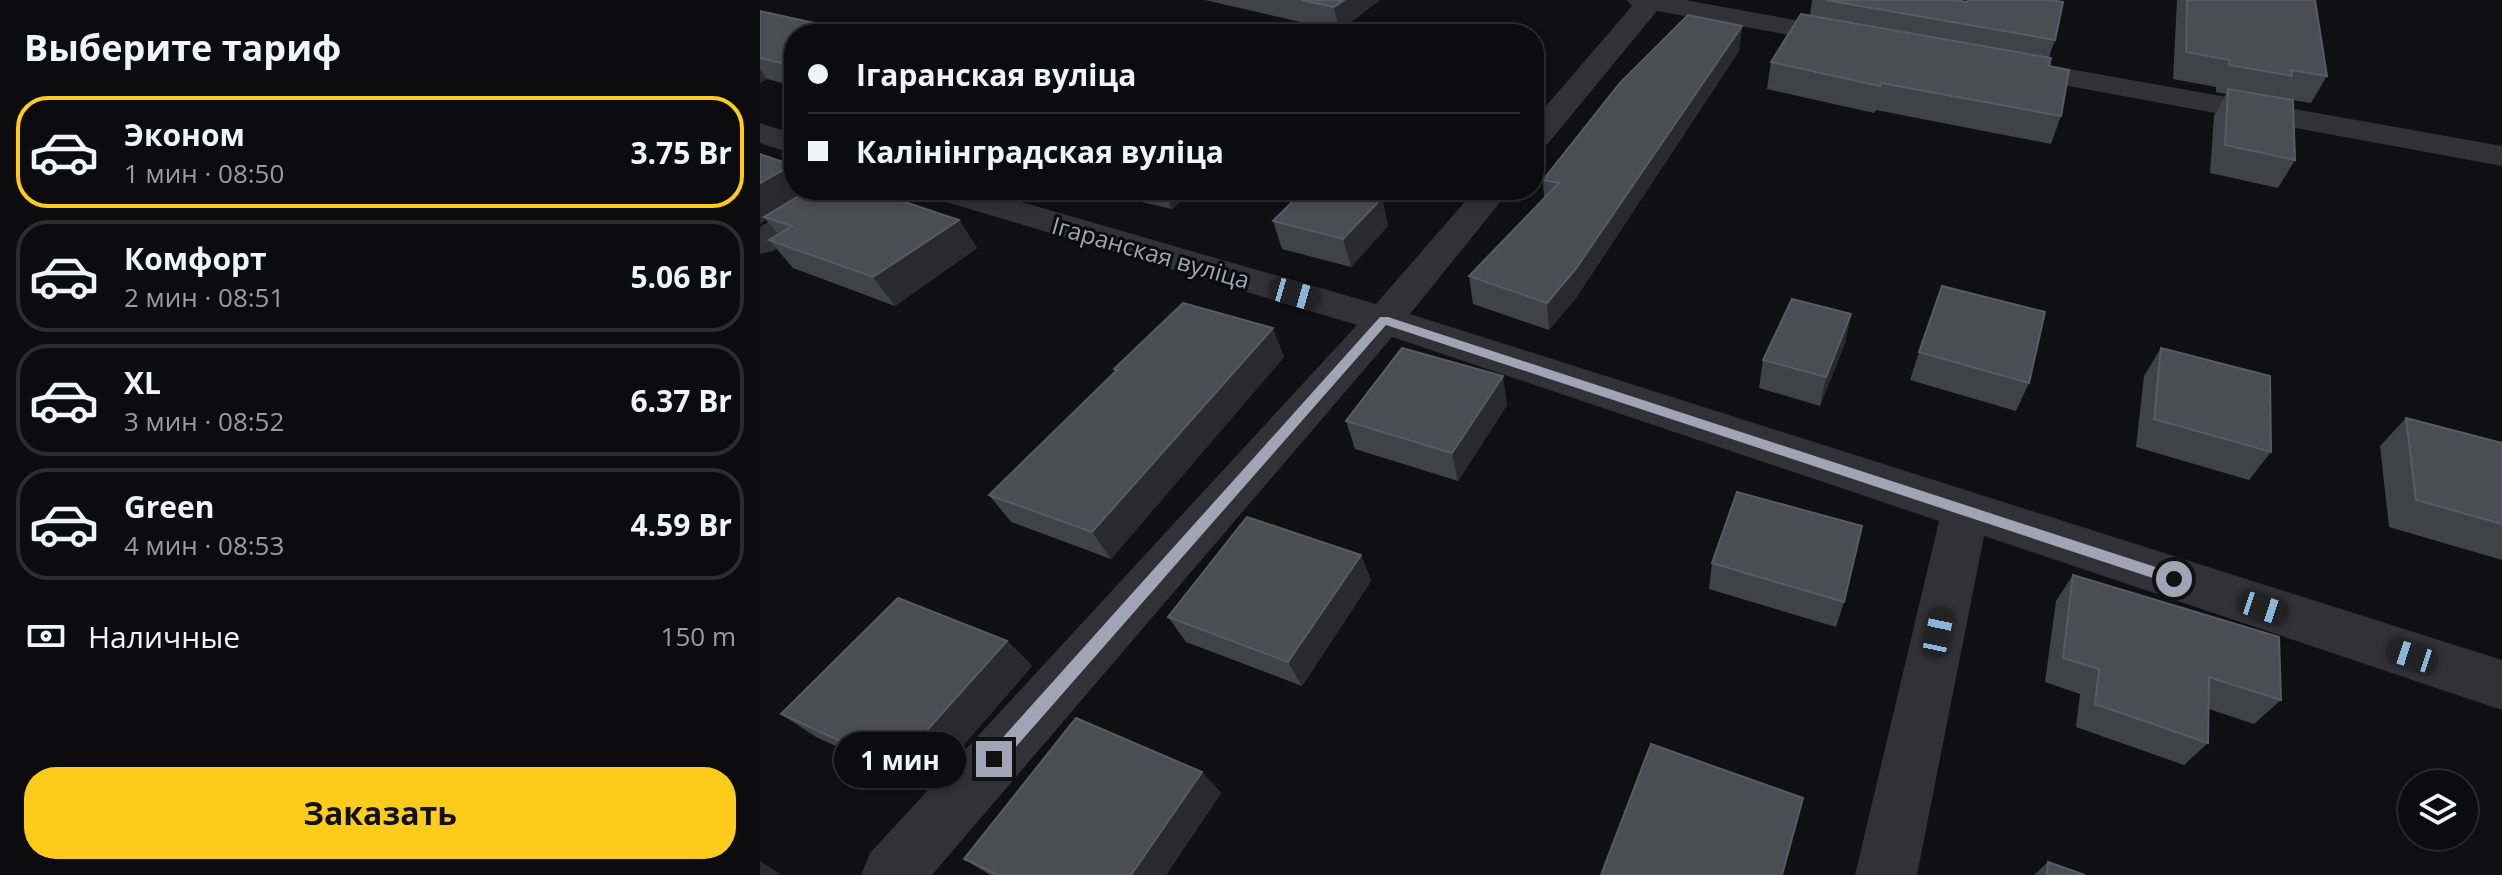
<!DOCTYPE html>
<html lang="ru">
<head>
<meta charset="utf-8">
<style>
	:root { --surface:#0c0c0e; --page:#151517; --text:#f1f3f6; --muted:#9a9b9e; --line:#2c2c2e; --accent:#ffcc1b }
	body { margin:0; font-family:"Open Sans",sans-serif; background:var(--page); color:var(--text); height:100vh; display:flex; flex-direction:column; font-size:30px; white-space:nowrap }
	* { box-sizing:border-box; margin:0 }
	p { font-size:26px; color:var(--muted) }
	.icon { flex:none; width:44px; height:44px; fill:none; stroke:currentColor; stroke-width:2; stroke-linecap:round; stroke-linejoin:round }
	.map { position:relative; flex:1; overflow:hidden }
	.details { display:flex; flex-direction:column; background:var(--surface); width:760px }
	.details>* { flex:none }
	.banner { position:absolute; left:24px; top:24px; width:760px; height:176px; border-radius:32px; box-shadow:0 4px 12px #0003,0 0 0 2px var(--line); display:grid; align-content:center; height:176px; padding:0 24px; background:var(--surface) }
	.tools { position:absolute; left:1638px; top:770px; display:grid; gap:16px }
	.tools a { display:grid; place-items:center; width:80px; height:80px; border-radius:50%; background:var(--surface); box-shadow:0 4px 12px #0003,0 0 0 2px var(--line); font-size:40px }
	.end { position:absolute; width:36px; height:36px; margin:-18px; border:10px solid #a0a4b4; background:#111; box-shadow:0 0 0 4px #111 }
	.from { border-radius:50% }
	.bubble { position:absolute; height:56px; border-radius:28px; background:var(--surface); box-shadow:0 4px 12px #0003,0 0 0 2px var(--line); font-size:26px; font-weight:700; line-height:56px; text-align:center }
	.car { position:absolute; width:24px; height:48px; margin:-24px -12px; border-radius:10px; box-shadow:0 0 6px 2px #0007; background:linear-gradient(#222 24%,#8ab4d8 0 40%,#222 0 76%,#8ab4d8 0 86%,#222 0) }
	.banner b { display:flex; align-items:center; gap:28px; height:76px; font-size:30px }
	.banner b+b { border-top:2px solid var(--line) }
	.banner i { width:20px; height:20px; background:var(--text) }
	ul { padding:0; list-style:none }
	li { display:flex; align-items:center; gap:24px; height:112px; margin:0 16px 12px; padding:0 8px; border:4px solid var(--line); border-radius:32px }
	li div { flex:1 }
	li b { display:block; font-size:30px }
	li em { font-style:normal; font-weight:700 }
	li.current { border-color:var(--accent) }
	li>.icon { width:72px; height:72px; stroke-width:1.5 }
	h2 { padding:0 24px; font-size:36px; line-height:96px }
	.pay { display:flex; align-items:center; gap:20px; height:88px; padding:0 24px; font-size:30px }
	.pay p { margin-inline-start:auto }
	.action { display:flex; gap:16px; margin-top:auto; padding:16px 24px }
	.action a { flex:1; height:92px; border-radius:32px; background:var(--accent); color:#111; font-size:32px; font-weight:700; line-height:92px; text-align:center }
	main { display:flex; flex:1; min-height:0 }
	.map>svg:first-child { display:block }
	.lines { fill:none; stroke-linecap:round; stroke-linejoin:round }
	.street { fill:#313137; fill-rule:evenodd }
	.wall { fill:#414148 }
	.shaded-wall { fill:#29292e }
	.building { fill:#4b4c54; stroke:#595a63; stroke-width:2 }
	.route { fill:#a0a4b4 }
	.labels { text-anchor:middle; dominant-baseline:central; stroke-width:6; stroke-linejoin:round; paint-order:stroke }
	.street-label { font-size:24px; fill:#a0a4b4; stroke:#0b0b0d }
</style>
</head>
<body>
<main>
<section class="details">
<h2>Выберите тариф</h2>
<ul>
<li class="current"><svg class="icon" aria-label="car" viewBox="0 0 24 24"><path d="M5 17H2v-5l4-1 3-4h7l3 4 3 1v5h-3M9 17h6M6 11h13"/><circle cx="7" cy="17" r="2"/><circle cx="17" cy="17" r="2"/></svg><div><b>Эконом</b><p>1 мин · 08:50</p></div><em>3.75 Br</em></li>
<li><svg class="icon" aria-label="car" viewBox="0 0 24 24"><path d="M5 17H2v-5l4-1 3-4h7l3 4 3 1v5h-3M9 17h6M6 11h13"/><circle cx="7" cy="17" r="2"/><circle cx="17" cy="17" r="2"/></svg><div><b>Комфорт</b><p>2 мин · 08:51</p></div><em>5.06 Br</em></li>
<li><svg class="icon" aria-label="car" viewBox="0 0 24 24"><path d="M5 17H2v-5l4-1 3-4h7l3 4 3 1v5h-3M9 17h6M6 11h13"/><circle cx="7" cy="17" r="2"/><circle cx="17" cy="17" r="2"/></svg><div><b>XL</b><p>3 мин · 08:52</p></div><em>6.37 Br</em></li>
<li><svg class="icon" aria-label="car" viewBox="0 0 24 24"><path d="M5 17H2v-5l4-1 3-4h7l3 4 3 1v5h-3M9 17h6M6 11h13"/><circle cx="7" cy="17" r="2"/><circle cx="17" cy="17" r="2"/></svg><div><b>Green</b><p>4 мин · 08:53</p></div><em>4.59 Br</em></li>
</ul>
<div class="pay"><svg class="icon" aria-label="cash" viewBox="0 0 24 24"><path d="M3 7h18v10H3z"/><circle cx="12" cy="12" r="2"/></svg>Наличные<p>150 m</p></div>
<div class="action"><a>Заказать</a></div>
</section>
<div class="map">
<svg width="1742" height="875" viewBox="0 0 1742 875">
	<rect width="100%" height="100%" fill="#101012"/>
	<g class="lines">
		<g class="street">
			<path d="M867 0H925L1090 30 1100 32 1104 38 1100 44 1090 46 897 11 785 147 774 150V120L872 6Z"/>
			<path d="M1248 58 1742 146V166L1238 73 1233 67 1238 61Z"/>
			<path d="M0 123 34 134V154L0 143Z"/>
			<path d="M62 190H103L98 197 13 251 0 254V227Z"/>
			<path d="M165 190H219L616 304 715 190H750L650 314 1742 660V710L1224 536 1157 875H1095L1179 521 632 337 172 875H101L110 853 597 325 170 197Z"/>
		</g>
	</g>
	<g class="wall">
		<path d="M445 0H620L579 31Z"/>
		<path d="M1052 0H1194L1295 40 1289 57V66L1301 116 1291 144 1116 110 1114 113 1007 89 1011 62 1050 15Z"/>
		<path d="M1417 0H1555L1567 76 1551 103 1519 98 1535 160 1518 188 1450 173 1454 116 1466 94 1456 92V87L1413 79Z"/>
		<path d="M0 11 34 34V86L7 79 0 83Z"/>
		<path d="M982 26 979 51 816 298 789 330 713 304 709 276 784 198 783 180Z"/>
		<path d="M32 165 34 168V190L199 220 217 248 135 306 33 268 9 240 18 234 6 220 0 224Z"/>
		<path d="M330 190H434L412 209Z"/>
		<path d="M622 198 628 226 591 267 522 249 513 221Z"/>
		<path d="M1091 314 1085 343 1060 406 999 388 1003 360Z"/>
		<path d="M1401 348 1511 452 1489 480 1376 447 1384 376Z"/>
		<path d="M1159 352 1269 383 1256 411 1150 380Z"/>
		<path d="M524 357 351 559 251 522 229 495 356 372 354 369Z"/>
		<path d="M747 405 698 481 595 449 586 421Z"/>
		<path d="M1646 418 1742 443V560L1629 527 1620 446Z"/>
		<path d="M601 555 611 581 542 686 426 642 408 617Z"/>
		<path d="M952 563 1084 602 1076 627 949 589Z"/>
		<path d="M1313 575 1521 700 1494 724 1449 709 1448 743 1424 765 1316 727 1320 694 1285 682 1296 601Z"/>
		<path d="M247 641 272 666 167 787 56 737 21 714Z"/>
		<path d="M442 772 461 793 406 875H230L204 859Z"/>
		<path d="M1288 862 1325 875H1274Z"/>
	</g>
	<g class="shaded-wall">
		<path d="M584 0H620L579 31 574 7Z"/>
		<path d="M982 26 979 51 816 298 789 330 787 303Z"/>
		<path d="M0 69 7 79 0 83Z"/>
		<path d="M32 165 34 168V190H51L4 217 6 220 0 224V183Z"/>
		<path d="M404 190H434L412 209Z"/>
		<path d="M622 198 628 226 591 267 583 239Z"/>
		<path d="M199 220 217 248 135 306 113 277Z"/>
		<path d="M1091 314 1085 343 1060 406 1066 377Z"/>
		<path d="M513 328 524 357 351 559 332 532Z"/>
		<path d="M743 376 747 405 698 481 692 453Z"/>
		<path d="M601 555 611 581 542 686 528 662Z"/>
		<path d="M247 641 272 666 167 787 135 766Z"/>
		<path d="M442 772 461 793 406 875H371Z"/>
		<path d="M0 861 22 875H0Z"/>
	</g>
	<g class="building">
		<path d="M541 0H584L574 7Z"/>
		<path d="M1066 0H1194L1207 2 1208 0H1290L1303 2 1295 40Z"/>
		<path d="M1427 0H1555L1567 76 1531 70 1532 76 1469 65 1470 60 1426 52Z"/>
		<path d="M0 11 105 34H34V66L0 58Z"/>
		<path d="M1041 14 1291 58 1289 66 1309 70 1301 116 1121 83 1120 86 1011 62Z"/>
		<path d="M928 15 982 26 815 270 787 303 709 276 799 183 783 180 860 83Z"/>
		<path d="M1468 89 1533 100 1535 160 1465 145Z"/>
		<path d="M0 154 32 165 0 183Z"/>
		<path d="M49 190H109L199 220 113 277 9 240 32 226 4 217Z"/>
		<path d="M544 190H589L622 198 583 239 513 221Z"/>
		<path d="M1182 286 1285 312 1269 383 1159 352Z"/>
		<path d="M1032 299 1091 314 1066 377 1003 360Z"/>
		<path d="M423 303 513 328 332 532 229 495 357 370 354 369Z"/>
		<path d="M642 348 743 376 692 453 586 421Z"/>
		<path d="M1401 348 1510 376 1511 452 1394 419Z"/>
		<path d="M1646 418 1742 443V524L1656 500Z"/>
		<path d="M977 492 1102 526 1084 602 952 563Z"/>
		<path d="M487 517 601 555 528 662 408 617Z"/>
		<path d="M1313 575 1519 637 1521 700 1449 677 1448 743 1335 704 1339 669 1303 658Z"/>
		<path d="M138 598 247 641 135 766 21 714Z"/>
		<path d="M316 718 442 772 371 875H238L204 859Z"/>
		<path d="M891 744 1043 798 1022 875H841Z"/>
		<path d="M1288 862 1325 875H1287Z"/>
	</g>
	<path class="route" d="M620 317H628L1414 573 1421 579 1414 585 626 325 240 765H228L226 759 228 754Z"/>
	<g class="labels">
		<g class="street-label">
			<text transform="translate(391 252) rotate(16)">Ігаранская вуліца</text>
		</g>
	</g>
</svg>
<div class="tools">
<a><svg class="icon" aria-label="layers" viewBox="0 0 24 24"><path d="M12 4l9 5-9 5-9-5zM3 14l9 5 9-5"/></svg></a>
</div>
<i class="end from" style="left:1414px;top:579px"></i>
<i class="end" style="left:234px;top:759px"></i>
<div class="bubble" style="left:74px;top:732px;width:132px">1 мин</div>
<i class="car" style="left:535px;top:294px;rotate:106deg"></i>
<i class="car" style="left:1503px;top:608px;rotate:108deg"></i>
<i class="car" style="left:1178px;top:633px;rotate:12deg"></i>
<i class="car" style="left:1652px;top:656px;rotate:288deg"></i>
<div class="banner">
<b><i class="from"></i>Ігаранская вуліца</b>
<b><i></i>Калінінградская вуліца</b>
</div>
</div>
</main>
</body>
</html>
